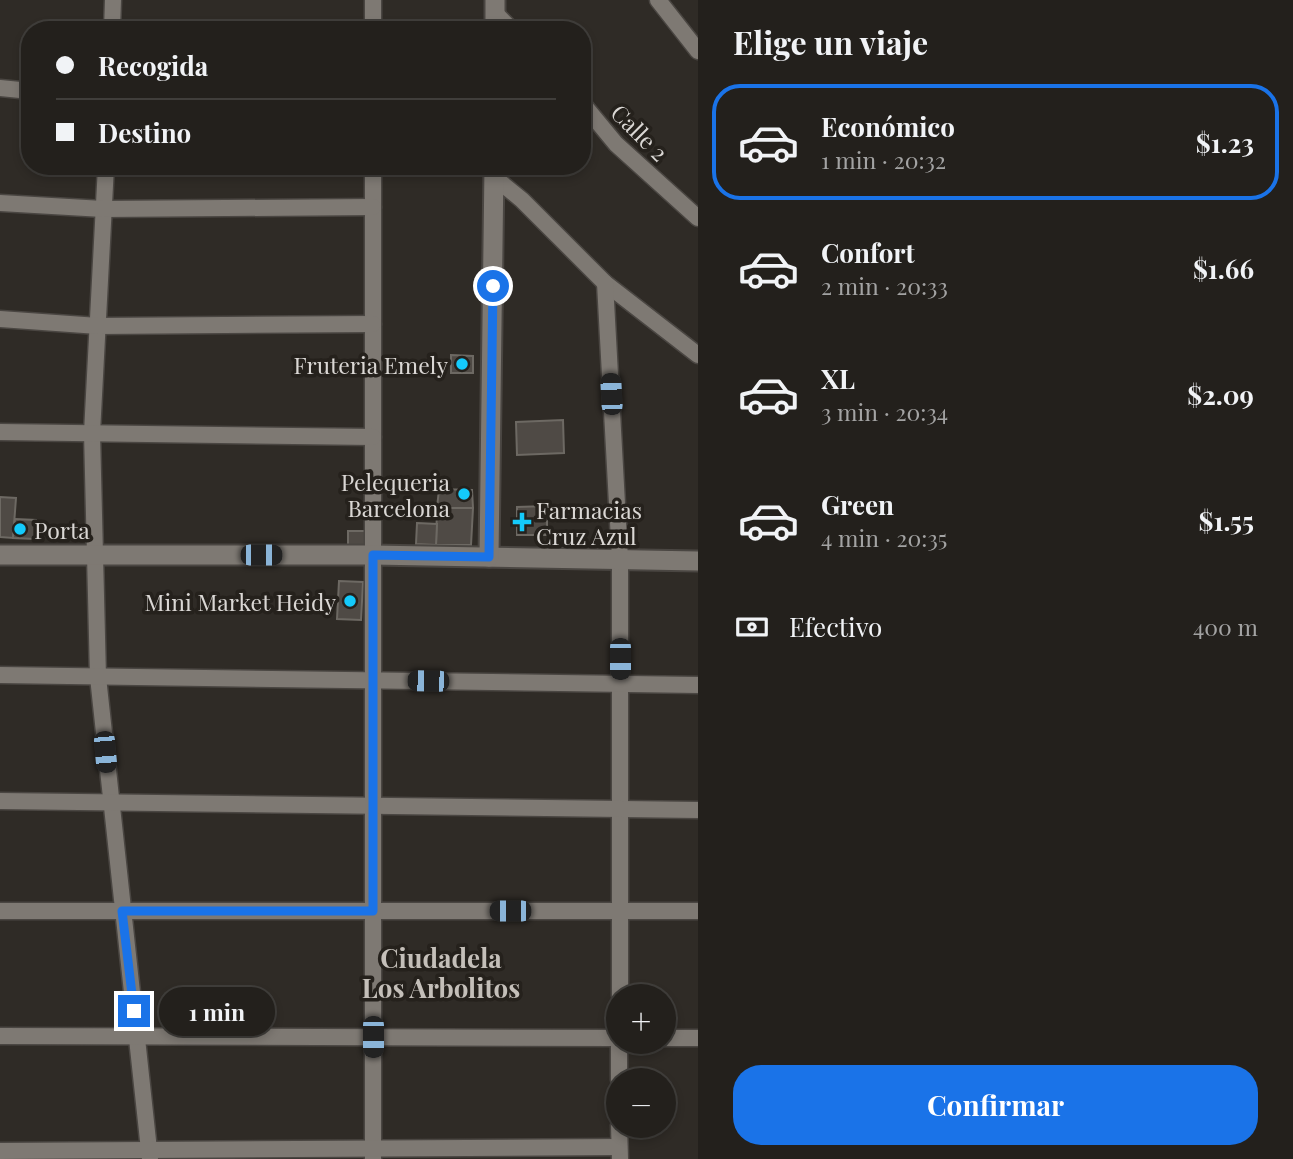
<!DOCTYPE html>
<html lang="es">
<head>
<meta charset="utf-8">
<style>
	:root { --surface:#23201c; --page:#2b2825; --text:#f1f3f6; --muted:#a3a3a3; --line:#403e3b; --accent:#1a73e8 }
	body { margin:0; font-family:"Playfair Display",serif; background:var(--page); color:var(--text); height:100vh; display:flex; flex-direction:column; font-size:26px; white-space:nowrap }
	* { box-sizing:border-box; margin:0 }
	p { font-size:23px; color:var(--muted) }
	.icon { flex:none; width:38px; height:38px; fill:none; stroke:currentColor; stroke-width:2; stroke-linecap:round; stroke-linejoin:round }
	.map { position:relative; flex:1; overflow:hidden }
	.drawer { display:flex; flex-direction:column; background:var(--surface); width:595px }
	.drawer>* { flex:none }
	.top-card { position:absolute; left:21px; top:21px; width:570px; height:154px; border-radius:28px; box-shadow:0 4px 10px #0003,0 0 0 2px var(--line); display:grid; align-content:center; height:154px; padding:0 35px; background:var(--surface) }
	.controls { position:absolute; left:606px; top:984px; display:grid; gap:14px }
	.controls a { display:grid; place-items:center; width:70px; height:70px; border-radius:50%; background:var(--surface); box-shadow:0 4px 10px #0003,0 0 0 2px var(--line); font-size:35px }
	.end { position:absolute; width:32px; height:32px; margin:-16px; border:9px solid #1a73e8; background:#fff; box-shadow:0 0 0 4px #fff }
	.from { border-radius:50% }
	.bubble { position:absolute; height:49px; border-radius:24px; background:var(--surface); box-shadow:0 4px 10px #0003,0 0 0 2px var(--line); font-size:23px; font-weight:700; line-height:49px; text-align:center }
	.car { position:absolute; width:21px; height:42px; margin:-21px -10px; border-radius:9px; box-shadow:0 0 5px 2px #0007; background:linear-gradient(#222 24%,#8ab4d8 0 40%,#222 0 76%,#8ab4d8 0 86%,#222 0) }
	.top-card b { display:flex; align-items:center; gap:24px; height:66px; font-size:26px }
	.top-card b+b { border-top:2px solid var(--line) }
	.top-card i { width:18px; height:18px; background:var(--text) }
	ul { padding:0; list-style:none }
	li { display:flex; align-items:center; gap:21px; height:116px; margin:0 14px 10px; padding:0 21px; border:4px solid transparent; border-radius:28px }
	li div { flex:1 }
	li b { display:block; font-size:26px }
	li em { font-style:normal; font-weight:700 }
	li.current { border-color:var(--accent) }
	li>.icon { width:63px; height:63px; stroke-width:1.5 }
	h2 { padding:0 35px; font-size:32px; line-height:84px }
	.pay { display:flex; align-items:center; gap:18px; height:77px; padding:0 35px; font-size:26px }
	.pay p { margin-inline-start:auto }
	.action { display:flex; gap:14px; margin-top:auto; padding:14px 35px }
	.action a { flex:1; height:80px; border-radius:28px; background:var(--accent); color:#fff; font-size:28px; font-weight:700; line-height:80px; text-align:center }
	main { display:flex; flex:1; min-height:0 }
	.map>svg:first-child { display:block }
	.building { fill:#4f4a45; stroke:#6d6963; stroke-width:2 }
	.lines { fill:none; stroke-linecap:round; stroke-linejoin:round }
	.minor-casing { stroke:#4a4642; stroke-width:19 }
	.tertiary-casing { stroke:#4a4642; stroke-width:23 }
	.minor { stroke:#7e7973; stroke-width:16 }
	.tertiary { stroke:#7e7973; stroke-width:19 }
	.route { stroke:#1a73e8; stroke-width:9 }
	.poi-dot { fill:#14cafb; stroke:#25211c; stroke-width:2.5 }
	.labels { text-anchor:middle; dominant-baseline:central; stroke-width:7; stroke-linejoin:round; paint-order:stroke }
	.street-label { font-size:23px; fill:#dad7d4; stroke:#25211c }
	.poi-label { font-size:23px; fill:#dad7d4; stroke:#25211c; text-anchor:end }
	.quarter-label { font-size:26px; font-weight:bold; fill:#c4bfb9; stroke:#25211c }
</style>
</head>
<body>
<main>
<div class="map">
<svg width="698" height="1159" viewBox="0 0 698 1159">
	<rect width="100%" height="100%" fill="#2f2b26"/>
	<g class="building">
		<path d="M451 355 473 356V373H451Z"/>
		<path d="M563 420 564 453 517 455 516 422Z"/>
		<path d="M439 489 472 490 473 508H437Z"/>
		<path d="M0 497 16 498 13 538 0 537Z"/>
		<path d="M547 506V535H517V507Z"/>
		<path d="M437 508H473L471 545H436Z"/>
		<path d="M15 519 36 520 35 539 13 538Z"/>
		<path d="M417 523 437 524 436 545 416 544Z"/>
		<path d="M348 531H365V547L348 546Z"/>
		<path d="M339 581 363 582 361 620 337 619Z"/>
	</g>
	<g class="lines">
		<g class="minor-casing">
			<g id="minor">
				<path d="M373 0V30"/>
				<path d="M658 0 698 51"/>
				<path d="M495 13 512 30"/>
				<path d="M112 30 113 0"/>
				<path d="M0 88 30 91"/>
				<path d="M583 104 616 144 698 218"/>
				<path d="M106 166 92 433 98 677 150 1159"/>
				<path d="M373 166V1159"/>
				<path d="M494 177 522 200 605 283 698 355"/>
				<path d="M0 203 103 209 373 207"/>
				<path d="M605 283 620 559V996"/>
				<path d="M0 319 98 326 373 324"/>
				<path d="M0 432 373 437"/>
				<path d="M0 675 698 685"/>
				<path d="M0 801 698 810"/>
				<path d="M0 911H698"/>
				<path d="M0 1036 618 1038"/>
				<path d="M663 1038H698"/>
				<path d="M619 1080V1041"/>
				<path d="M619 1125 620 1159"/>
				<path d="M0 1151 619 1147"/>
			</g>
		</g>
		<g class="tertiary-casing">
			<g id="tertiary">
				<path d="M495 30V0"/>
				<path d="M0 555H373L698 561"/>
				<path d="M489 557 494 166"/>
			</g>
		</g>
		<use href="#minor" class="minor"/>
		<use href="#tertiary" class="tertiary"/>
	</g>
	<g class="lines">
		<path class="route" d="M134 1011 122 911H373V555L489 557 493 286"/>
	</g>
	<g class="poi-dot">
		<circle cx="462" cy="364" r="7"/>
		<circle cx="464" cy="494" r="7"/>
		<path d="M518.5 511.5h7v7h7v7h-7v7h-7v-7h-7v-7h7z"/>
		<circle cx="20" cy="529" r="7"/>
		<circle cx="350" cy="601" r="7"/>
	</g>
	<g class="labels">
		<g class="street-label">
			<text transform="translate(640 132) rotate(45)">Calle 2</text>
		</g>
		<g class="poi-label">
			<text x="448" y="364">Fruteria Emely</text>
			<text x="450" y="481">Pelequeria<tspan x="450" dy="26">Barcelona</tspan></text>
			<text x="536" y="509" text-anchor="start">Farmacias<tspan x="536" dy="26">Cruz Azul</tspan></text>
			<text x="34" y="529" text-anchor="start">Porta</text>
			<text x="336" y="601">Mini Market Heidy</text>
		</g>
		<g class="quarter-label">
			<text x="441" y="957">Ciudadela<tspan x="441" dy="30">Los Arbolitos</tspan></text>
		</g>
	</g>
</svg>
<div class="controls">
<a>+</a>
<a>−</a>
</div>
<i class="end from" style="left:493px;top:286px"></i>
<i class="end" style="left:134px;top:1011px"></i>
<div class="bubble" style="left:159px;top:987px;width:116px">1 min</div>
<i class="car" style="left:611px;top:394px;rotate:357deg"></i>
<i class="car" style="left:261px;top:555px;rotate:90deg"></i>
<i class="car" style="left:620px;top:659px;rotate:180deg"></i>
<i class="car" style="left:428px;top:681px;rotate:271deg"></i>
<i class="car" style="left:105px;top:752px;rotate:175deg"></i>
<i class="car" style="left:510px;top:911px;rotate:270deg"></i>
<i class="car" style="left:373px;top:1037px;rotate:180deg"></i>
<div class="top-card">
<b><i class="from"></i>Recogida</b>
<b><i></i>Destino</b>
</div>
</div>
<section class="drawer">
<h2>Elige un viaje</h2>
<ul>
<li class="current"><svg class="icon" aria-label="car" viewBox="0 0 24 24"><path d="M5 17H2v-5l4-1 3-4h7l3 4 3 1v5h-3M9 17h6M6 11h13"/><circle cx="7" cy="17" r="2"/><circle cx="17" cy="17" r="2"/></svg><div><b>Económico</b><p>1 min · 20:32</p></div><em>$1.23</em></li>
<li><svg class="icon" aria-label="car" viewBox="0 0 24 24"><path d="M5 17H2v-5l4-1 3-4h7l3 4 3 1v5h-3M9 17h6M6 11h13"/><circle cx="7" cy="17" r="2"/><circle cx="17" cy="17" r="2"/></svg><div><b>Confort</b><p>2 min · 20:33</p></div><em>$1.66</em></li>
<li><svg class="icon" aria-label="car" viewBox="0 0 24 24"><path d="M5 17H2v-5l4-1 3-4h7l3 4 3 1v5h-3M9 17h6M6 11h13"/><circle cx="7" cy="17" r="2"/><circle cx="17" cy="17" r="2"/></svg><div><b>XL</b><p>3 min · 20:34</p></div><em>$2.09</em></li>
<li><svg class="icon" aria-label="car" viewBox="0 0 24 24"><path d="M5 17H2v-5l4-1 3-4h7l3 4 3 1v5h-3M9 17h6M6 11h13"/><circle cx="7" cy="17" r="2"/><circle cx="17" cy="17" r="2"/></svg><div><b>Green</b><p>4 min · 20:35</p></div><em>$1.55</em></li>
</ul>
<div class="pay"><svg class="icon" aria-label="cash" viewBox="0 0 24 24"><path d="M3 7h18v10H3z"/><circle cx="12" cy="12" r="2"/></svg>Efectivo<p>400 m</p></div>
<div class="action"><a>Confirmar</a></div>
</section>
</main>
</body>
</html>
